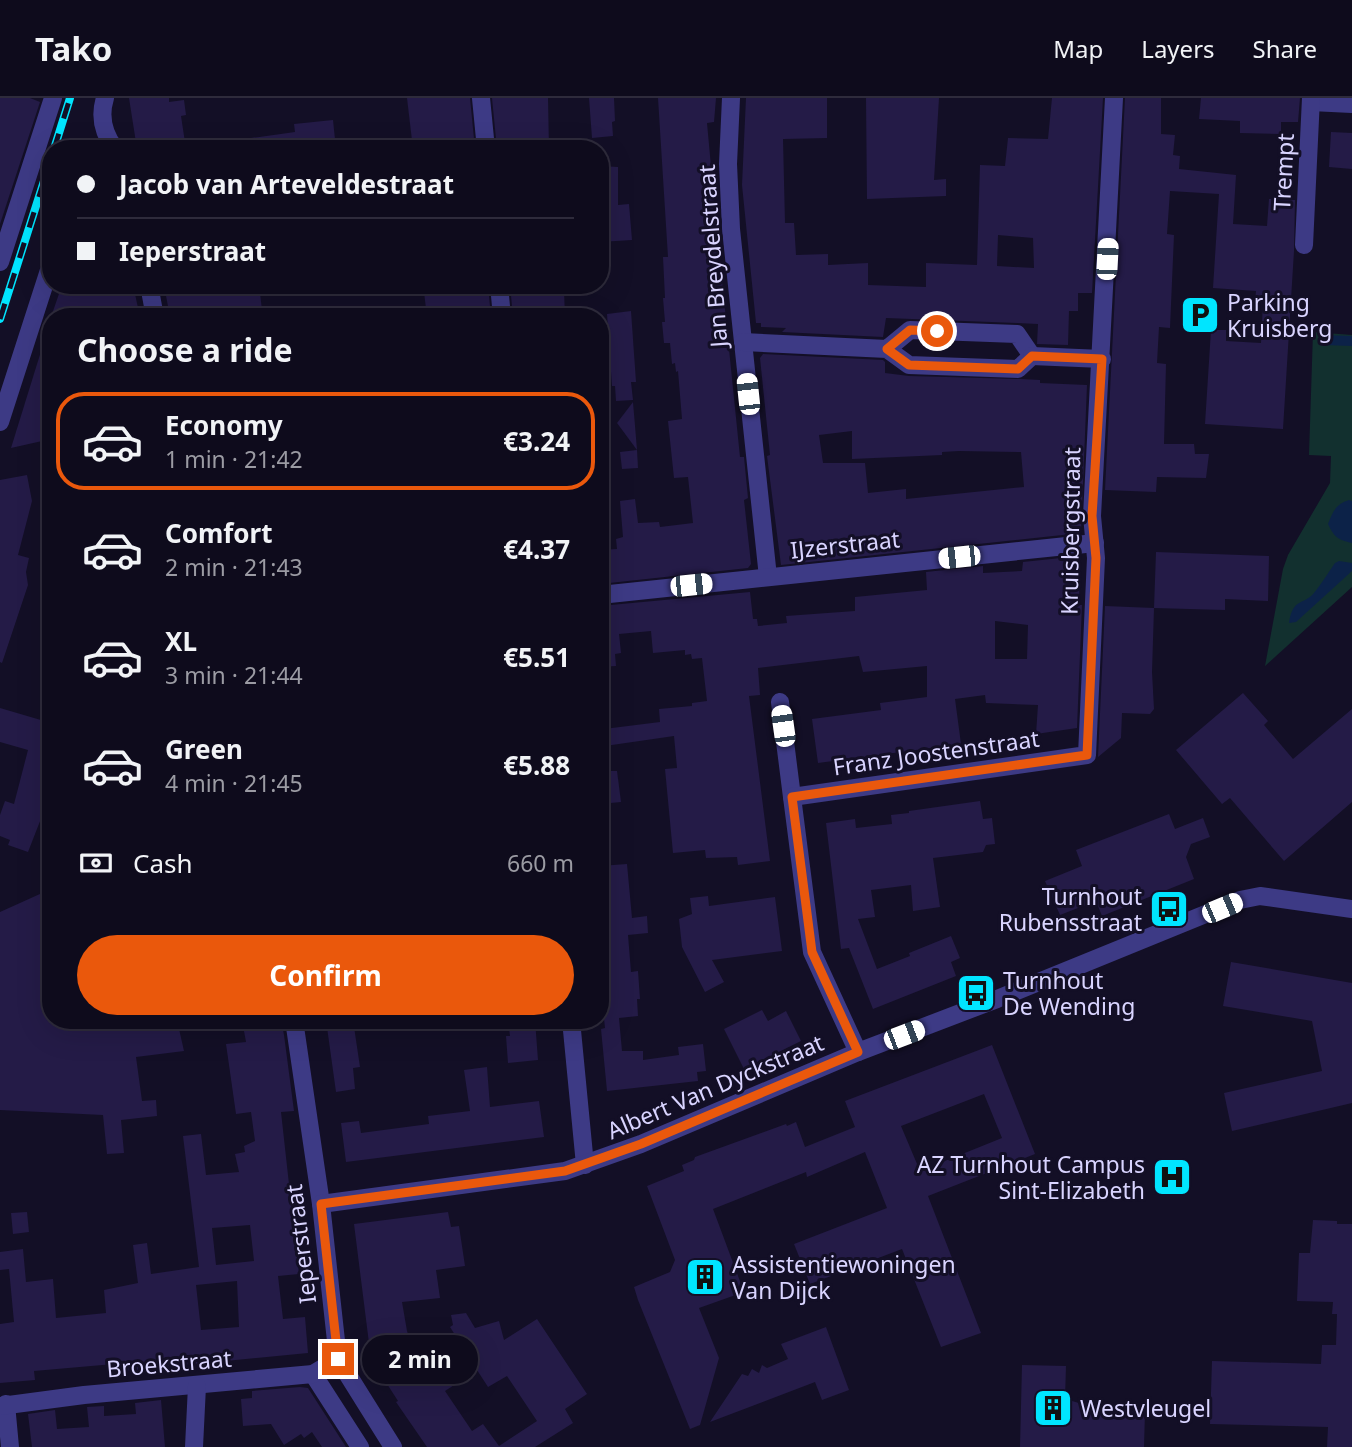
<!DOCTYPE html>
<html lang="en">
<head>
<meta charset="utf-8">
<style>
	:root { --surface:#0e0b1c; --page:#171425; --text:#f1f3f6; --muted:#9b9ba3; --line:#2e2b3b; --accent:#ea580c }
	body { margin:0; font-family:"Noto Sans",sans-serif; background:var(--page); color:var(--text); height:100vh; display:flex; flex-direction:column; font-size:26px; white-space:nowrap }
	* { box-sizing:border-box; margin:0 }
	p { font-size:23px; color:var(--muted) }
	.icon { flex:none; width:38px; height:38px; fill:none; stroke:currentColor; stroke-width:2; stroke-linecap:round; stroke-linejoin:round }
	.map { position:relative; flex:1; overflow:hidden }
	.details { position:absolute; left:42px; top:210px; width:567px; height:721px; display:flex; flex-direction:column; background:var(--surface); border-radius:28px; box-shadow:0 7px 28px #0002,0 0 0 2px var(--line) }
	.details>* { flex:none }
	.guide { position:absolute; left:42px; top:42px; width:567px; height:154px; border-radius:28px; box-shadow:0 7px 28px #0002,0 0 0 2px var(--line); display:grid; align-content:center; height:154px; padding:0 35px; background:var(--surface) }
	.end { position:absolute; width:32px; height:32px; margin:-16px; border:9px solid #ea580c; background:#fff; box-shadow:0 0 0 4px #fff }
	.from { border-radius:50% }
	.bubble { position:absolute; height:49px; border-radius:24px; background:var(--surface); box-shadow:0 7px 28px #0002,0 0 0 2px var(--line); font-size:23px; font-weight:700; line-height:49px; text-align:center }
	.car { position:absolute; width:21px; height:42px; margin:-21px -10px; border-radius:9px; box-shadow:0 0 5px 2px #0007; background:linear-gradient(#fff 24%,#345 0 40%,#fff 0 76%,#345 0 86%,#fff 0) }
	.guide b { display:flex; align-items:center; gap:24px; height:66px; font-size:26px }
	.guide b+b { border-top:2px solid var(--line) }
	.guide i { width:18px; height:18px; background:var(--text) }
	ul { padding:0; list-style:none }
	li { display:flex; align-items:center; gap:21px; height:98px; margin:0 14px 10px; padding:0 21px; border:4px solid transparent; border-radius:28px }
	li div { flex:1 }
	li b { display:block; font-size:26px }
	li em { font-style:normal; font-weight:700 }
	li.current { border-color:var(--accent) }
	li>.icon { width:63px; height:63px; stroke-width:1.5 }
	h2 { padding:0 35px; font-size:32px; line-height:84px }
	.pay { display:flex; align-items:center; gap:18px; height:77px; padding:0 35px; font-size:26px }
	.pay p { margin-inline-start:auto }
	.cta { display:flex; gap:14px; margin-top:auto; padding:14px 35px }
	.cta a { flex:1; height:80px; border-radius:42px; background:var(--accent); color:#fff; font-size:28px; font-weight:700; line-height:80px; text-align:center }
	header { display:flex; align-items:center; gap:42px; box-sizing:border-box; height:98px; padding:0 35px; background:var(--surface); border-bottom:2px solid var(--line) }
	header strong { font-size:33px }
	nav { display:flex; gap:38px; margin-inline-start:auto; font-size:24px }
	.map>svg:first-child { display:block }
	.green { fill:#12302f }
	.water { fill:#0c2248 }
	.building { fill:#241b47; fill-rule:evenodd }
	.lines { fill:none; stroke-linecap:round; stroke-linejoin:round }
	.minor { stroke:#3d3a85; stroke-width:18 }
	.rail-casing { stroke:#00e5ff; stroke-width:8 }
	.rail { stroke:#130f26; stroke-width:5; stroke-dasharray:16; stroke-linecap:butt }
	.route { stroke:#ea580c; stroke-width:9 }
	.labels { text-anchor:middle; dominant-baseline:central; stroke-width:6; stroke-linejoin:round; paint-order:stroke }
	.street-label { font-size:23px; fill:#d9d4ff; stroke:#130f26 }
	.poi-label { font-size:23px; fill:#d9d4ff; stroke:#130f26; text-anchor:start }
</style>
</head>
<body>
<header>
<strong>Tako</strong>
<nav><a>Map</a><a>Layers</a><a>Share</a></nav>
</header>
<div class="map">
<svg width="1352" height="1349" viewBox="0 0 1352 1349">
	<rect width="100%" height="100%" fill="#130f26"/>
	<path class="green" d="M1313 234 1352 237V489L1265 568 1283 471 1288 457 1330 385 1331 358 1309 357Z"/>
	<g class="water">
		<path d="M1321 237 1352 238V248L1323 247 1320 243Z"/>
		<path d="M1349 402 1352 403V445C1338 442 1334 439 1328 426 1333 413 1336 406 1349 402Z"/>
		<path d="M1339 463 1352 465V473L1296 524 1289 525C1293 499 1303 508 1314 495 1322 485 1328 475 1335 465Z"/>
	</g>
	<g class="building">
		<path d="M0 0H30L40 4 0 126Z"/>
		<path d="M129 0H169V4L184 2 186 17 181 18 186 51H137Z"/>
		<path d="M407 0H470L475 51H413Z"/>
		<path d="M492 0H548L549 51H497Z"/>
		<path d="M589 0H614L615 23 612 24 613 38 592 40Z"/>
		<path d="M658 0H716L714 24 707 25 714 101V143H718L740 359H744L748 400 744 402 751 466 748 470 600 486V452L617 451 616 441 623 439 620 403 635 401 638 425 659 424 660 429 693 425 688 379 674 380 668 323 682 321 678 273 676 274 675 265 672 266 670 245H664L662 224H665L663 200H665L663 159H668Z"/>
		<path d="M746 0H827V40L783 41 785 125H794L796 157 828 156V167L868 165V187L926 189V165L977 167 980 67 1005 68 1008 40 1048 41 1052 0H1103L1092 195H1078V213H1069L1068 247 1037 246 1038 226 1017 225 886 220 883 239 782 234 786 230 761 229V225H756L742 87ZM998 137 1033 140 1034 170 997 168Z"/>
		<path d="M866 0H939L934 82 946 81V98L867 101Z"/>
		<path d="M1125 0H1161V36L1175 37 1173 57 1180 58 1179 71 1236 77 1233 126 1267 128 1269 101 1295 102 1294 153 1283 331 1205 326 1211 232H1226V243L1261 245 1263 204 1255 203 1256 193 1213 190 1219 96 1170 93 1167 136 1174 137 1170 230 1159 229 1157 265 1166 266 1164 346H1194L1195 356H1209L1206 380 1157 379 1156 394 1105 392Z"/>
		<path d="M1201 0H1300L1298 24H1281V36L1240 35V23L1199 21Z"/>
		<path d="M333 22 336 51H245L244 41 295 34 294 26Z"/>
		<path d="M1331 34 1352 35V71L1329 69Z"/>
		<path d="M600 68 618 69V107L629 106 632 142 600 144V119L602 118Z"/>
		<path d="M62 187H133L140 219H51Z"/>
		<path d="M164 187H253L254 196 260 195 262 212 257 213 258 219H170Z"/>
		<path d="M429 187H488L491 219H427L424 194H430Z"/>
		<path d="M510 187H547V193L564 192 565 219H513Z"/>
		<path d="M631 213 636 284H631L633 302 616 303 615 288H612L607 216Z"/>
		<path d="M47 234H51V341L11 350Z"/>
		<path d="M763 256 883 262 885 264V275L909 278 1021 281 1040 282V285L1087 287 1081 435 781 467 767 358 770 357 760 260ZM852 333V361L942 357V354L959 353 1021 354 1024 389 906 401V391L868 395 865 365H823L819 337Z"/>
		<path d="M633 304 637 352 617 325Z"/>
		<path d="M637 352 638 370 622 371 620 354Z"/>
		<path d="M27 377 32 403 18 457 29 460 26 474 28 487 2 565 0 564V382Z"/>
		<path d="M1156 454 1269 458 1268 503 1225 501V512L1154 510Z"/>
		<path d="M1080 458 1079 507H1082L1077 630 1036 636 1038 607 986 605 985 597 955 601 961 646 818 665 812 621 881 612 880 605 927 599V568L863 574 859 558 758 570 760 597 749 598 770 763 738 767 737 759 706 760 705 752 673 755 665 671 677 670 674 638 605 648 604 631 660 624 659 611 692 608V605L707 603 702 560 692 561 691 556 685 557V552L653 555 651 533 619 536 621 555 615 556 616 568 600 569V508L750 494 753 521H757L758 528 787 525 786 518 855 513V499L927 492 926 474 983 468V475L1022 473 1023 464ZM995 523 1028 527 1027 561H995Z"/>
		<path d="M1105 508 1154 510 1152 574 1154 611 1150 616 1122 615 1121 640 1098 659Z"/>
		<path d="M1243 595 1268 623 1264 627 1293 661 1352 611V704L1284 763 1230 700 1222 706 1176 652Z"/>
		<path d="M0 610 51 625 43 655 51 657V695L28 754 8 747 10 742 0 738V717L5 703 14 706 28 652 0 644Z"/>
		<path d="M600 673H617L621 704 600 706Z"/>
		<path d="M980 703 983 721 992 720 995 746 986 747 983 754 933 760 940 809 913 813 911 787 871 792 875 819 858 821 877 871 910 858 909 855 951 838 960 860 951 864 956 878 873 911 849 850 841 851 826 725 855 721 856 730 892 726 891 717 909 715V713Z"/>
		<path d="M1169 716 1175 731 1203 720 1210 739 1191 746 1186 759 1194 781 1102 818 1096 803 1060 817 1045 783 1082 768 1076 752Z"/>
		<path d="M627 766 632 820 647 818 648 835 628 837 631 874 638 873 640 901H637L638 918 619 920 622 953H643V962L679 957 678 949 703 946 706 973 697 974 698 983 607 993 601 931 605 930 600 884V768Z"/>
		<path d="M51 791V922H177L184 953 136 959 142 1003 156 1002 157 1018 121 1022 124 1055 107 1056 103 1017 0 1012V814Z"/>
		<path d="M708 798 709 808 775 799 782 853 712 862 724 884 705 894 682 849 679 821 692 816 690 800Z"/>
		<path d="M1231 864 1352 885V1005L1232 1033 1224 995 1322 973 1312 923 1223 908Z"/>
		<path d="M762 912 768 923 786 913 801 943 744 971 724 931Z"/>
		<path d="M242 922H281L284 937 294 1013 281 1014 299 1176 278 1178 283 1221 305 1219 308 1255 114 1274V1266L34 1273 35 1282 0 1285V1226L14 1224 9 1171 0 1172V1154L23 1151 26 1184 53 1181 56 1220 106 1215 104 1192 138 1185 133 1147 147 1145 151 1176 199 1169 183 1038 201 1036 206 1077 239 1074 235 1056 245 1054 244 1048 255 1043 251 1014 236 1016 226 946 246 944ZM250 1127 254 1163 216 1167 212 1130ZM237 1183 239 1229 201 1232 196 1187Z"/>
		<path d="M326 922H353L360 969 353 970 355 991 336 994Z"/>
		<path d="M508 922H535L538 962 508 965 506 938H510Z"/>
		<path d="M992 947 1035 1056 928 1098 981 1235 941 1249 902 1151 810 1186 794 1146 887 1110 865 1054 807 1079 806 1074 713 1111 744 1194 699 1210 719 1260 700 1327 690 1331 638 1202 634 1189 670 1174 675 1162 647 1088 684 1073 682 1067 694 1062 695 1059 786 1026 787 1028 796 1024 805 1049 855 1029 845 1003ZM984 996 1002 1040 920 1073 901 1028Z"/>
		<path d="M487 969 490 1009 539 1003 544 1039 346 1064 341 1025 359 1023 361 1035 429 1026 428 1018 470 1013 464 972Z"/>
		<path d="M27 1114 29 1134 13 1136 11 1115Z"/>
		<path d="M448 1114 451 1129 459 1128 465 1168 436 1172 440 1200 402 1204 407 1233 413 1252 423 1248 440 1273 468 1257 450 1229 453 1227 451 1217 466 1215 475 1230 499 1223 504 1242 537 1221 587 1296 565 1311 573 1325 535 1349H427L396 1304 398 1303 371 1261 354 1126ZM477 1272 488 1289 507 1278 537 1323 499 1348 483 1326 472 1333 445 1293Z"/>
		<path d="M1313 1122 1337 1123V1126H1352V1349H1327L1328 1329 1210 1326 1212 1263 1321 1266 1322 1247H1336L1337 1216H1332L1333 1204 1297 1203 1299 1155H1310Z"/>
		<path d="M826 1229 849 1292 822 1302 815 1284 710 1324 742 1276 748 1278 752 1271 759 1275 762 1267 767 1270 788 1261 781 1246Z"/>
		<path d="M1022 1267 1066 1268 1065 1301 1086 1307V1312L1145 1314 1144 1349H1020Z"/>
		<path d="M300 1289 308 1290 346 1349H322L312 1334 304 1340 301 1336 284 1347 271 1326 243 1328 241 1301 252 1300V1293Z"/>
		<path d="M161 1302 165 1349H32L28 1316 55 1312 57 1331 89 1329 87 1309 104 1308V1318L136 1316 135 1305Z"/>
	</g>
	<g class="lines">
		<g class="minor">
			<path d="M105 0C99 19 103 35 115 51"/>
			<path d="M481 0 486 51"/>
			<path d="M731 0 728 66 731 131 768 479"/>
			<path d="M1311 4 1352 6"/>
			<path d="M1304 147 1311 0"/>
			<path d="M0 164 53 0"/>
			<path d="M149 187 155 219"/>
			<path d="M499 187 502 219"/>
			<path d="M743 244 887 251 909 267 1018 271 1032 258 1017 236 910 232 887 251"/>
			<path d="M1032 258 1102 261"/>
			<path d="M0 324 51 166"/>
			<path d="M600 497 1095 445"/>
			<path d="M780 604 792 699"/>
			<path d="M294 922 321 1106 338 1261 393 1349"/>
			<path d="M571 922 585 1067"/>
			<path d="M858 954 812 854 792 699 1087 657 1096 460 1092 418 1114 0"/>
			<path d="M321 1106 565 1073 641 1046 858 954 997 901 1240 802 1260 798 1352 811"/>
			<path d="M313 1276 360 1349"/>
			<path d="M6 1306 10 1349"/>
			<path d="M0 1308 84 1297 313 1276 338 1261"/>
			<path d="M194 1349 197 1288"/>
		</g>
		<g class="rail-casing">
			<g id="rail">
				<path d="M54 51 70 0"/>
				<path d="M0 221 51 61"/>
			</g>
		</g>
		<use href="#rail" class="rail"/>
	</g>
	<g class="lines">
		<path class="route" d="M338 1261 321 1106 565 1073 641 1046 858 954 812 854 792 699 1087 657 1096 460 1092 418 1102 261 1032 258 1018 271 909 267 887 251 910 232 937 233"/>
	</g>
	<defs>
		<g id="parking-square" transform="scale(2.0125)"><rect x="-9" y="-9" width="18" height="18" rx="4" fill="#00e5ff" stroke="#130f26"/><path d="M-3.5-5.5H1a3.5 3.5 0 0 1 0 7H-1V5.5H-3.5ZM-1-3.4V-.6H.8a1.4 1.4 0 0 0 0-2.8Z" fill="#111"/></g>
		<g id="bus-square" transform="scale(2.0125)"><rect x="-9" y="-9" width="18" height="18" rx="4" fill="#00e5ff" stroke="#130f26"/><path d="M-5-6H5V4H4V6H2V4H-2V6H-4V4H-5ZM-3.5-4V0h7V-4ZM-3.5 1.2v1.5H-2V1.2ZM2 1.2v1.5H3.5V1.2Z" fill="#111"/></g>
		<g id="hospital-square" transform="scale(2.0125)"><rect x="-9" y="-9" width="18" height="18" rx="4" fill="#00e5ff" stroke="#130f26"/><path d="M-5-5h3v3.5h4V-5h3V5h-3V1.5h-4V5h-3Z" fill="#111"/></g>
		<g id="building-square" transform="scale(2.0125)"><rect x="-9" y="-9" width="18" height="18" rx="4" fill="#00e5ff" stroke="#130f26"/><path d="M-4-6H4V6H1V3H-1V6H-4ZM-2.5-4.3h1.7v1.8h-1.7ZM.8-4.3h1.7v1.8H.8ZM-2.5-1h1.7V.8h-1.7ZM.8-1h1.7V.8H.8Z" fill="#111"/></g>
	</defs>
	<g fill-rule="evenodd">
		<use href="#parking-square" x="1200" y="217"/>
		<use href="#bus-square" x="1169" y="811"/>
		<use href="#bus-square" x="976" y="895"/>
		<use href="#hospital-square" x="1172" y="1079"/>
		<use href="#building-square" x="705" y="1179"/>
		<use href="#building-square" x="1053" y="1310"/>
	</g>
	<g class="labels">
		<g class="street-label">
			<text transform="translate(1283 74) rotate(-87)">Trempt</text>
			<text transform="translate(712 158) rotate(-94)">Jan Breydelstraat</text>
			<text transform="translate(1070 433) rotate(-89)">Kruisbergstraat</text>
			<text transform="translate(845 446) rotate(-6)">IJzerstraat</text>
			<text transform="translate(936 654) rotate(-8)">Franz Joostenstraat</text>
			<text transform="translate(715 988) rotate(-23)">Albert Van Dyckstraat</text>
			<text transform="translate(300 1146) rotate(-97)">Ieperstraat</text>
			<text transform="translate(169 1265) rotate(-5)">Broekstraat</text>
		</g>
		<g class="poi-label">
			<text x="1227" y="204">Parking<tspan x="1227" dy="26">Kruisberg</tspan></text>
			<text x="1142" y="798" text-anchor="end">Turnhout<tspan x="1142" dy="26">Rubensstraat</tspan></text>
			<text x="1003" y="882">Turnhout<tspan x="1003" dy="26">De Wending</tspan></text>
			<text x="1145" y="1066" text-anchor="end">AZ Turnhout Campus<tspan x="1145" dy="26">Sint-Elizabeth</tspan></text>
			<text x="732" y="1166">Assistentiewoningen<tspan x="732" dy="26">Van Dijck</tspan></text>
			<text x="1080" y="1310">Westvleugel</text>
		</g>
	</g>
</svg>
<i class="end from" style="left:937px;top:233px"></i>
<i class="end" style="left:338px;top:1261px"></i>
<div class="bubble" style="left:362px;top:1237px;width:116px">2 min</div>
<i class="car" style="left:1107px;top:161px;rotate:3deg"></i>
<i class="car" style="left:748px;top:296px;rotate:354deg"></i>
<i class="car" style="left:959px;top:459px;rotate:264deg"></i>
<i class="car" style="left:691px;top:487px;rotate:84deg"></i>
<i class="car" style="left:783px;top:628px;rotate:352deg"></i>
<i class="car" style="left:1222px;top:810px;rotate:67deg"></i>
<i class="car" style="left:904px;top:937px;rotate:69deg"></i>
<div class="guide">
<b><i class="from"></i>Jacob van Arteveldestraat</b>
<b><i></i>Ieperstraat</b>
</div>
<section class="details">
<h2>Choose a ride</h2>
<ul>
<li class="current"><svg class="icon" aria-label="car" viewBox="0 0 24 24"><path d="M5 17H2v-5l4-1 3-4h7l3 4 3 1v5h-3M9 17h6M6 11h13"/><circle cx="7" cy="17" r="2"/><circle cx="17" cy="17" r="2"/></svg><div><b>Economy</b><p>1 min · 21:42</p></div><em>€3.24</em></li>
<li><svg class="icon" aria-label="car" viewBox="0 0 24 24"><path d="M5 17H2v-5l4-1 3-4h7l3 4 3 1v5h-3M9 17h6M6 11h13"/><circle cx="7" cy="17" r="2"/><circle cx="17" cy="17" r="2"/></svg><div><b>Comfort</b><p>2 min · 21:43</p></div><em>€4.37</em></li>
<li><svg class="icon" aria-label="car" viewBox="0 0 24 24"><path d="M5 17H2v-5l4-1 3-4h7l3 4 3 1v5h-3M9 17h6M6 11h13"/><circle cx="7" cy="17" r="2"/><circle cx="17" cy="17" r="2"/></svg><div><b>XL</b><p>3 min · 21:44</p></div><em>€5.51</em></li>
<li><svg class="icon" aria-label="car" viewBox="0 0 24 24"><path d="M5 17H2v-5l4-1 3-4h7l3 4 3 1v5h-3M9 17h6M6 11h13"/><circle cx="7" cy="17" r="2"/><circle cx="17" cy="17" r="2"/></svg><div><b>Green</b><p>4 min · 21:45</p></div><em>€5.88</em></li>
</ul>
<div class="pay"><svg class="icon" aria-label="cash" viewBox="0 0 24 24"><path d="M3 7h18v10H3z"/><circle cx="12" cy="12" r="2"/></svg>Cash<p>660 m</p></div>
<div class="cta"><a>Confirm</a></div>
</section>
</div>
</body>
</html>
